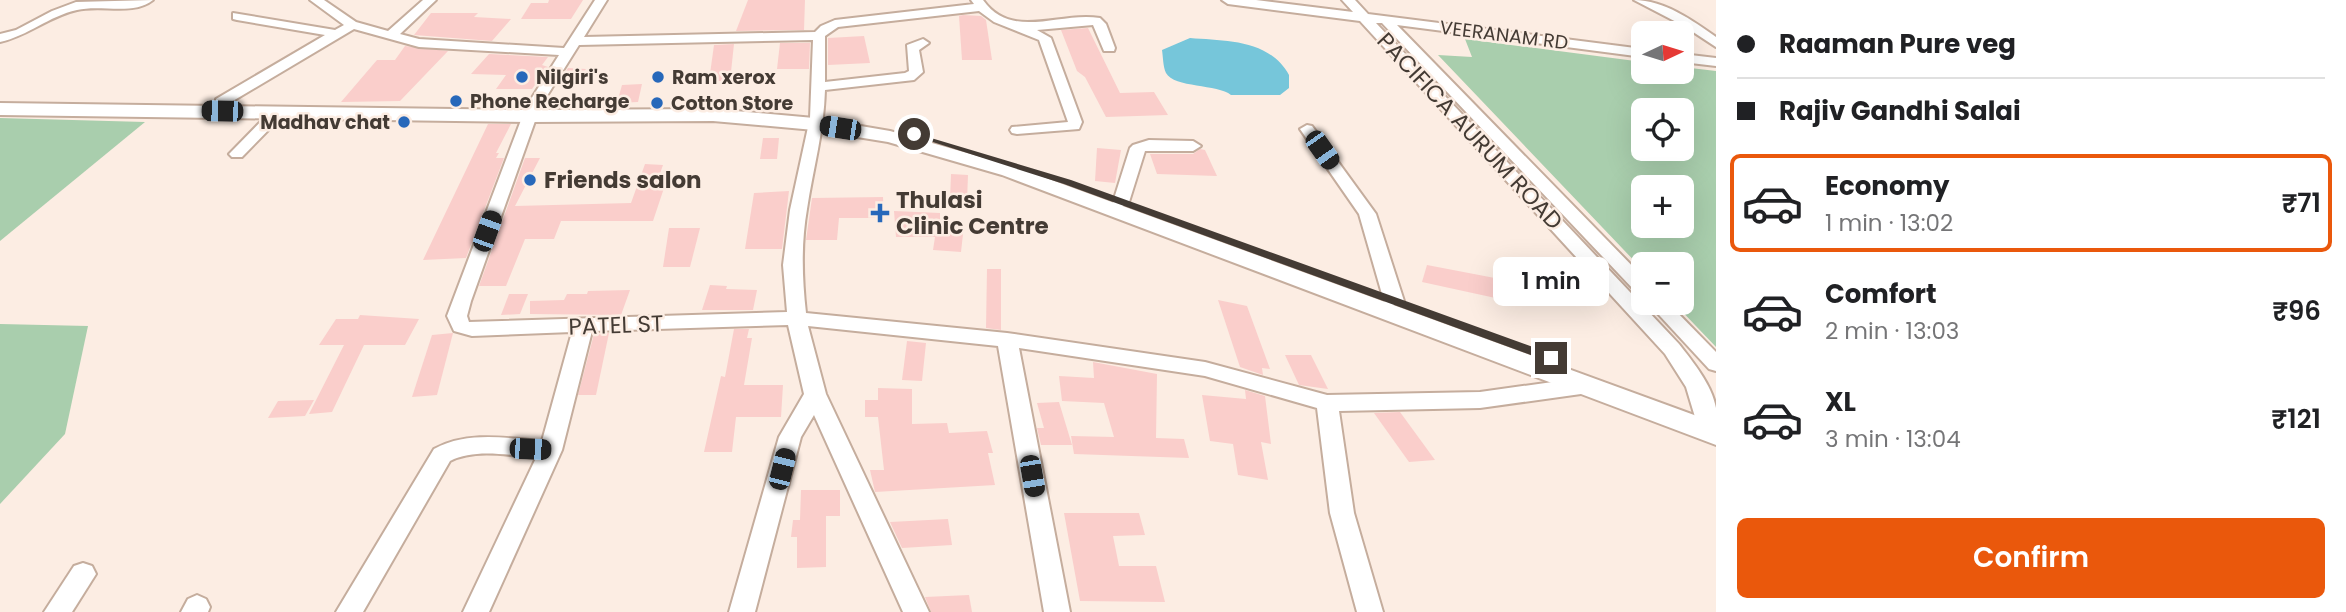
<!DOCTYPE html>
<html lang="en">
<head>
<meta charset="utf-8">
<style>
	:root { --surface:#fff; --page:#f6f6f6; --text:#202124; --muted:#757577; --line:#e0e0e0; --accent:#ea580c }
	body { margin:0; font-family:Poppins,sans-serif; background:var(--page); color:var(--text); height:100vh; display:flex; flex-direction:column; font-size:26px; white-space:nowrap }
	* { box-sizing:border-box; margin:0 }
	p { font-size:23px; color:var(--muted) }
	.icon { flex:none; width:38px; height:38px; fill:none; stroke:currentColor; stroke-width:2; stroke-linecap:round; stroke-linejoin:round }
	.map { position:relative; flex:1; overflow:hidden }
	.side { display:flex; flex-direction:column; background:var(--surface); width:630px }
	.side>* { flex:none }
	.hud { display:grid; align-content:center; height:154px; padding:0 21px; background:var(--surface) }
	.needle { width:46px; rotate:86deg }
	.fabs { position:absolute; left:1631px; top:21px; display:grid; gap:14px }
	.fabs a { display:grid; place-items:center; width:63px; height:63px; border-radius:10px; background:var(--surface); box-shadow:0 7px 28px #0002; font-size:35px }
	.end { position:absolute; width:32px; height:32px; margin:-16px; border:9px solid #443b34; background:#fff; box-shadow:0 0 0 4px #fff }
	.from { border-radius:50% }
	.bubble { position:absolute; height:49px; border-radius:10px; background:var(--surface); box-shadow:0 7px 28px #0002; font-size:23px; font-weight:600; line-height:49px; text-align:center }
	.car { position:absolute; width:21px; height:42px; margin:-21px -10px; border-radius:9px; box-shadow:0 0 5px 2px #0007; background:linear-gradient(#222 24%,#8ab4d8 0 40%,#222 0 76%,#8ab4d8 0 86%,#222 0) }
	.hud b { display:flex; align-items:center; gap:24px; height:66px; font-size:26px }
	.hud b+b { border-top:2px solid var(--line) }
	.hud i { width:18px; height:18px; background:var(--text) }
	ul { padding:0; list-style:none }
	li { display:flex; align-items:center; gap:21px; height:98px; margin:0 14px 10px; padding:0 7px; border:4px solid transparent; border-radius:10px }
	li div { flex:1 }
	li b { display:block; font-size:26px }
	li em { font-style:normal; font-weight:600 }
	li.active { border-color:var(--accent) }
	li>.icon { width:63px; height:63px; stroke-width:1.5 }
	.cta { display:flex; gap:14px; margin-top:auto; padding:14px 21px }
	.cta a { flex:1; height:80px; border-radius:10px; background:var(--accent); color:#fff; font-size:28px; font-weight:600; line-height:80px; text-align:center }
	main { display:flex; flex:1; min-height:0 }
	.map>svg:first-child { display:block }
	.green { fill:#a9cead; fill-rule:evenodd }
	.water { fill:#76c6da }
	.building { fill:#facecb }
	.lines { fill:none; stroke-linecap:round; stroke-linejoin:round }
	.minor-casing { stroke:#c5ad9d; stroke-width:4 }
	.major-casing { stroke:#c5ad9d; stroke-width:4 }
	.minor { fill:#fff; fill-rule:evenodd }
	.major { fill:#fff; fill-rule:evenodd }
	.route { fill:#443b34 }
	.poi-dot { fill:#2768ba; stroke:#fcede3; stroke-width:2.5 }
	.labels { text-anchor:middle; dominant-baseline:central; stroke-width:5; stroke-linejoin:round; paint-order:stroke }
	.far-street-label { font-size:19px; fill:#443b34; stroke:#fcede3 }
	.far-poi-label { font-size:19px; font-weight:bold; fill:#443b34; stroke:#fcede3; text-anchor:start }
	.street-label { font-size:23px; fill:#443b34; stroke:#fcede3 }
	.poi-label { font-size:23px; font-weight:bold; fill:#443b34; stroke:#fcede3; text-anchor:start }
</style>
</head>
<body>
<main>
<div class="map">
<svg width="1716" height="612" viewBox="0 0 1716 612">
	<rect width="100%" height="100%" fill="#fcede3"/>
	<g class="green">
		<path d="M1465 39 1643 62V72H1682V67L1716 71V347L1674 303H1682V264H1643V270L1438 55 1472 57ZM1682 110V149H1643V110ZM1643 187H1682V226H1643Z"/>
		<path d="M0 118 145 122 0 241Z"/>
		<path d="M0 324 88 326 65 434 0 504Z"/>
	</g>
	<path class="water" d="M1190 38C1226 41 1269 39 1289 75V88L1280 95H1231C1218 84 1174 88 1166 73 1163 67 1163 56 1162 50Z"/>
	<g class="building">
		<path d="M549 0H583L571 19H521L531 3H548Z"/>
		<path d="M748 0H805L804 30 736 31Z"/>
		<path d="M431 13H478L474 17 511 19 492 41 414 35Z"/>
		<path d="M963 15 981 16 986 20 992 60H962L959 16Z"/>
		<path d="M1088 28 1120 93 1154 92 1168 115 1106 117 1085 77 1077 71 1061 30Z"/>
		<path d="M864 36 870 63 828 65V38Z"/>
		<path d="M780 43H810L809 69H777Z"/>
		<path d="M734 44 730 81H709L714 45Z"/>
		<path d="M405 46 448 51 400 101 341 102 377 60H395Z"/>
		<path d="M489 54 548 57 542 65 548 67 532 89H496L506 75 471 74Z"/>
		<path d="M568 68 586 69 573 87 556 86Z"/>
		<path d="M642 84 638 102 617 103 622 85Z"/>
		<path d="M488 124H511L496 153H499L496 158H504L466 258 423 260Z"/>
		<path d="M763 138H779L777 159H760Z"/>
		<path d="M1097 148 1121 150 1115 183 1095 181Z"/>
		<path d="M1200 149 1205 150 1217 176 1157 174 1150 154H1193Z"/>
		<path d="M525 158H540L515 206 631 203 645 164 663 165 656 185H665L653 221H561L554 239H525L506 286H479Z"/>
		<path d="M951 174 968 175 967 201 950 200Z"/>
		<path d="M789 191 782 249H745L754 193Z"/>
		<path d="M883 197 884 218H839L837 240H806L812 198Z"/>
		<path d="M894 211 940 213V232L963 234 961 252 933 250 935 237H896Z"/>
		<path d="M669 228H700L690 267H663Z"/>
		<path d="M1427 265 1500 279V299L1422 282Z"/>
		<path d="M987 269H1001V330L986 328Z"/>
		<path d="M710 285 727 286 726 289 757 290 753 310H702Z"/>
		<path d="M630 290 621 315 530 314V301L564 300 567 294H587L588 291Z"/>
		<path d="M509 294H528L520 314 501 315Z"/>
		<path d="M1218 300 1247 306 1270 369 1262 368 1263 375 1240 367Z"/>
		<path d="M360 315 419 319 405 345H364L332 412 309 414 344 345H319L336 319H358Z"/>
		<path d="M734 329H749L747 338H752L744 385H783L781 417H736L732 452H704L721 376 725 377Z"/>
		<path d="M453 333 437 395 412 397 432 335Z"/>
		<path d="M609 333 596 395H578L594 334Z"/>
		<path d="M907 341 926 343 922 381 902 380Z"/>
		<path d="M1285 355H1311L1328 389 1299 385Z"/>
		<path d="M1093 362 1157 374 1156 438 1184 439 1189 458 1074 454 1071 436 1114 437 1104 403 1062 401 1059 376 1094 378Z"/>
		<path d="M878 388 912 389V424L947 423 949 433 987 431 993 453H988L995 485 875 492 870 470H884L878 417H865V400H878Z"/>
		<path d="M1245 390 1265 396 1271 444 1261 442 1268 480 1238 475 1233 444 1210 441 1202 395 1246 399Z"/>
		<path d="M314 400 305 416 268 418 278 401Z"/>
		<path d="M1059 402 1072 445H1041L1037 428H1044L1037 403Z"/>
		<path d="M1400 412 1435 460 1409 462 1374 413Z"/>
		<path d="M801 490H840V516H826V567L797 568V537H791L793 520H800Z"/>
		<path d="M1064 513H1139L1145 535 1113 536 1119 566H1156L1165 602 1080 601Z"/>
		<path d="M948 519 952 545 902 548 890 522Z"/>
		<path d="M969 595 972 612H931L925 597Z"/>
	</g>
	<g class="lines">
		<g class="minor-casing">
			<g id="minor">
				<path d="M153 0C133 16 101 4 77 10 49 16 28 36 0 42V34L16 30 52 11 76 2Z"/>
				<path d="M310 0H324L356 22 388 31 423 0H436L400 34 419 39 564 48 595 0H607L584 37 815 32 821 26 835 20 974 4 971 0H983C1012 41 1060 11 1100 18L1106 24 1115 48 1114 51H1104L1093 25 1037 30 1051 38 1082 122 1079 129 1017 134 1012 133 1010 130 1012 127 1068 122 1039 40 994 22 979 11 838 27 825 36V82L905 73 909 71 907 45 923 39 929 43 919 50 923 72 914 80 825 90C824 131 813 169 807 209 801 244 802 277 806 313L1007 333 1205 362 1327 395 1480 392 1581 378 1588 381 1592 386 1588 391 1581 394 1480 408 1339 411 1354 513 1383 612H1357L1330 513 1317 408 1205 376 1019 348 1070 612H1044L998 346 808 326 826 394 929 612H903L814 415 801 437 755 612H729L779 437 804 394 788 325 592 331 562 450 489 612H463L536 458C510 455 474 448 450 461L363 612H336L434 449C467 431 506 438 542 441L572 332 472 336 454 331 447 316 526 107 559 55 419 47 354 29 226 105H216V99L325 35 237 20 233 19V13L335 30 344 25ZM813 40 810 118 790 210 783 265 787 312 469 322 467 316 471 301 540 107 579 45Z"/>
				<path d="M1222 0H1256L1353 12 1342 0H1355L1368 14 1643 49V57L1397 25 1643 277V294L1636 292 1382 23H1376L1679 344C1693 362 1712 385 1716 408 1716 417 1716 428 1716 437L1709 439 1701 437 1686 387 1665 354 1360 21 1228 4Z"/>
				<path d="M1634 0C1664 0 1692 20 1716 37V47L1684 26Z"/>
				<path d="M1682 54 1716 58V66L1682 62Z"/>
				<path d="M278 108 283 109 285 112 283 115 242 157H232L229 154 232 151 273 109Z"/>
				<path d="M1307 125 1312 126 1376 214 1404 301 1401 305H1387L1384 301 1359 214 1300 129Z"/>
				<path d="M1149 140 1193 141 1201 146 1193 151H1145L1129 202 1121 207 1115 206 1113 202 1130 148 1133 145Z"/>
				<path d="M1648 303H1668L1716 352V371L1709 369Z"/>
				<path d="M83 563 92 566 96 574 72 612H44L74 566Z"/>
				<path d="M197 595 206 599 210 607 208 612H181L188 599Z"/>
			</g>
		</g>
		<g class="major-casing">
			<path id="major" d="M0 103 530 110 713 109 814 118 890 131 1016 167 1716 423V445L1002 175 888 142 814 130 713 121 530 122 0 115Z"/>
		</g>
		<use href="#minor" class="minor"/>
		<use href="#major" class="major"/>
	</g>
	<path class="route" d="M911 132 1071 180 1555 355 1557 358 1555 361H1547L1064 184 911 135Z"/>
	<g class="poi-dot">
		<circle cx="522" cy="77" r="7"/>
		<circle cx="658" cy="77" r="7"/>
		<circle cx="456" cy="101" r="7"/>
		<circle cx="657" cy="103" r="7"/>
		<circle cx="404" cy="122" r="7"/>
		<circle cx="530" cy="180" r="7"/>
		<path d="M876.5 202.5h7v7h7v7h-7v7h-7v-7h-7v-7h7z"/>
	</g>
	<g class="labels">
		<g class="far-street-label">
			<text transform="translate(1504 35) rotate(7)">VEERANAM RD</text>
		</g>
		<g class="far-poi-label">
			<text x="536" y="77">Nilgiri's</text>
			<text x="672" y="77">Ram xerox</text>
			<text x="470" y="101">Phone Recharge</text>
			<text x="671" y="103">Cotton Store</text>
			<text x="390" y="122" text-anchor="end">Madhav chat</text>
		</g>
		<g class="street-label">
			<text transform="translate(1470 131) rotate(47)">PACIFICA AURUM ROAD</text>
			<text transform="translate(616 325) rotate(-2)">PATEL ST</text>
		</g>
		<g class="poi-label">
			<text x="544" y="180">Friends salon</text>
			<text x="896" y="200">Thulasi<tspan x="896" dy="26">Clinic Centre</tspan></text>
		</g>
	</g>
</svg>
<div class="fabs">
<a><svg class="needle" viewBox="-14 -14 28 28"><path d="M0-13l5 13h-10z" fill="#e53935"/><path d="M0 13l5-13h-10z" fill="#757577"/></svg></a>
<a><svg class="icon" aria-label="locate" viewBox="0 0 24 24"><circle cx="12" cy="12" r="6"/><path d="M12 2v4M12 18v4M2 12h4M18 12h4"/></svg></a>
<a>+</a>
<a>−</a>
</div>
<i class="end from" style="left:914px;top:134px"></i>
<i class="end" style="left:1551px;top:358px"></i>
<div class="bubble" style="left:1493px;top:257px;width:116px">1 min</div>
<i class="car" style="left:222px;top:111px;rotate:271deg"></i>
<i class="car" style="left:840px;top:128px;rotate:279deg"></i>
<i class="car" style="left:1322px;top:150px;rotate:145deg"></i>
<i class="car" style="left:487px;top:231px;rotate:20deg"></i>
<i class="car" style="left:530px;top:449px;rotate:92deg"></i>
<i class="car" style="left:782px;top:469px;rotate:14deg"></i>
<i class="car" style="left:1032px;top:476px;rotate:170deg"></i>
</div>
<section class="side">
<div class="hud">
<b><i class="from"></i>Raaman Pure veg</b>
<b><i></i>Rajiv Gandhi Salai</b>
</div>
<ul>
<li class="active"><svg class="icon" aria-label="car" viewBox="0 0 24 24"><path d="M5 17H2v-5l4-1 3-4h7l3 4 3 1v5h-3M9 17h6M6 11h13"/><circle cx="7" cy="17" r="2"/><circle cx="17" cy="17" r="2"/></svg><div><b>Economy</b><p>1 min · 13:02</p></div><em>₹71</em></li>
<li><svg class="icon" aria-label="car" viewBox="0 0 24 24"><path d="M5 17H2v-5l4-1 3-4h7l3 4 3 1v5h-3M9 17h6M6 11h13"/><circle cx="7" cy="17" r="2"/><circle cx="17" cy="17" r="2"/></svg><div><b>Comfort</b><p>2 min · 13:03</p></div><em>₹96</em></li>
<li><svg class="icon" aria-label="car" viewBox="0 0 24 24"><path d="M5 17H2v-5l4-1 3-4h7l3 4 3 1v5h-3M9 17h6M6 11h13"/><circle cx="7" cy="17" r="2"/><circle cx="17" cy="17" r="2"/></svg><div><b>XL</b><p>3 min · 13:04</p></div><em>₹121</em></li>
</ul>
<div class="cta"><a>Confirm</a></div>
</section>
</main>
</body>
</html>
